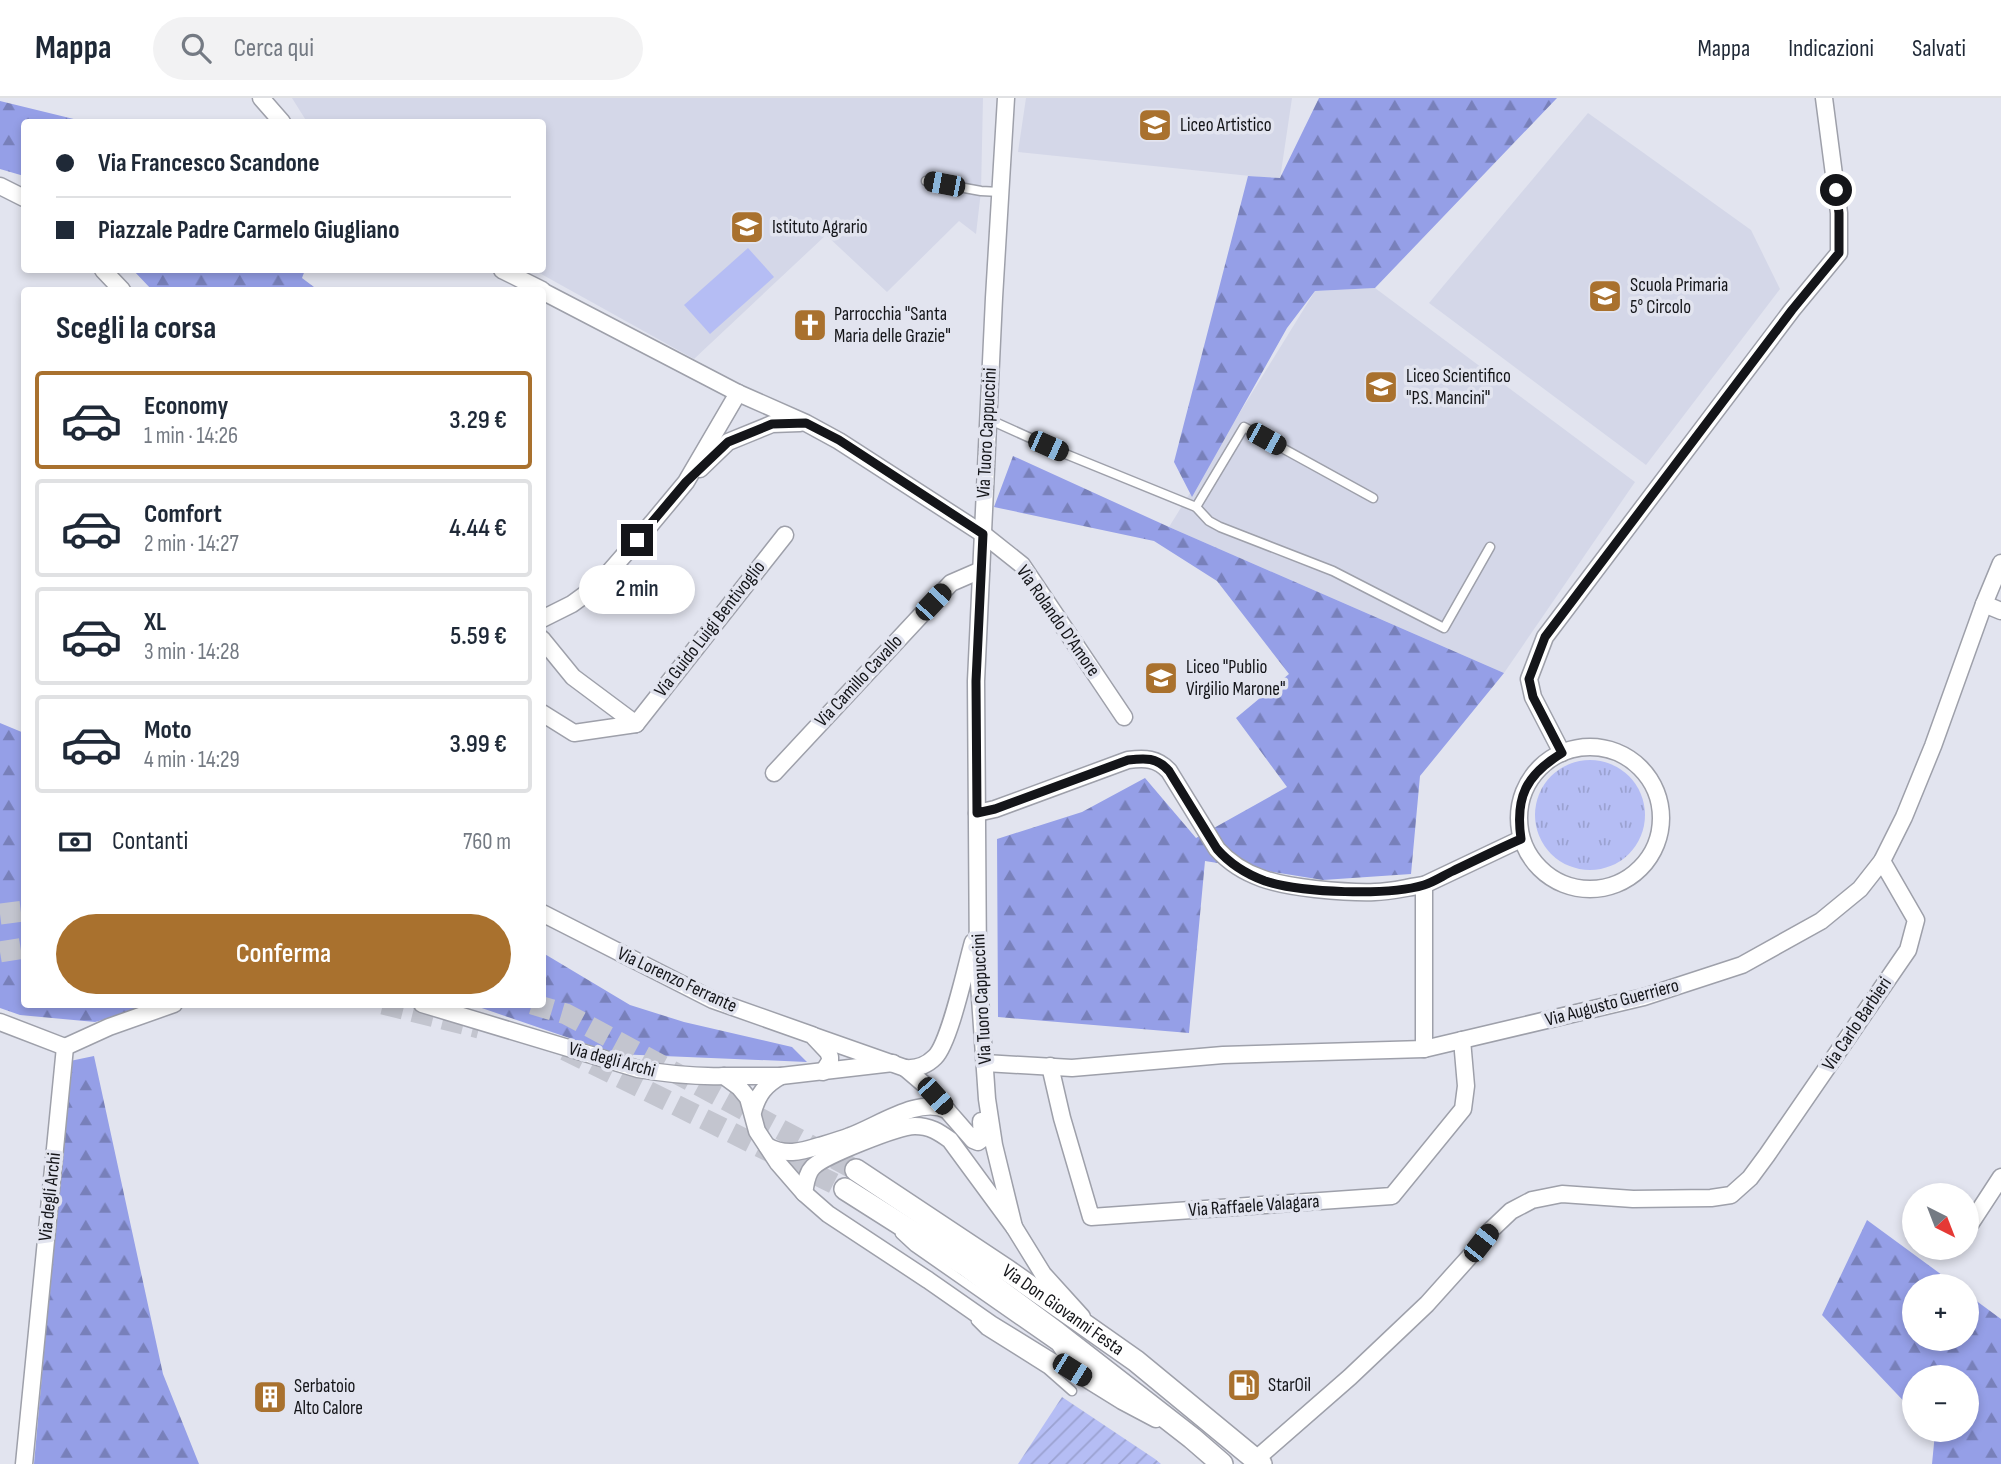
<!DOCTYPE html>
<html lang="it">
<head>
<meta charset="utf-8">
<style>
	:root { --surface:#fff; --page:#f2f2f3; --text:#1f2937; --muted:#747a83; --line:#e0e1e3; --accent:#a9712e }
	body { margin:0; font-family:"Sofia Sans Condensed",sans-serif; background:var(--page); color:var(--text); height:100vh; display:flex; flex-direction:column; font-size:26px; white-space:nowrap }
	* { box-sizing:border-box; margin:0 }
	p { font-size:23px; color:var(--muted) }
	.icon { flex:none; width:38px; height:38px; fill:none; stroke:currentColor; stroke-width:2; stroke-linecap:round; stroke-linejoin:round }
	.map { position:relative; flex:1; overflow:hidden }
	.drawer { position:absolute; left:21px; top:189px; width:525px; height:721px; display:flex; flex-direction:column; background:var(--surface); border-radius:7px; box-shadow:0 4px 10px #0003 }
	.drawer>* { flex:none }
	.banner { position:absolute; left:21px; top:21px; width:525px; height:154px; border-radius:7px; box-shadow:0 4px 10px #0003; display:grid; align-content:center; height:154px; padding:0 35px; background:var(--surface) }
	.needle { width:46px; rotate:138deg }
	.buttons { position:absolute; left:1902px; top:1085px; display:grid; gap:14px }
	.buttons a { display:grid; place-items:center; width:77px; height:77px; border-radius:50%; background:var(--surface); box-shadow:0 4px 10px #0003; font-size:35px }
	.end { position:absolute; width:32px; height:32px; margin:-16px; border:9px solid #141519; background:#fff; box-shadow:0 0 0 4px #fff }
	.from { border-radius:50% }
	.bubble { position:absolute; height:49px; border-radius:24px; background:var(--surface); box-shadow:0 4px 10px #0003; font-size:23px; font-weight:600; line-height:49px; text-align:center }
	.car { position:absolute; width:21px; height:42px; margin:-21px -10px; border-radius:9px; box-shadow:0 0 5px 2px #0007; background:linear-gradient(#222 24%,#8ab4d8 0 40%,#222 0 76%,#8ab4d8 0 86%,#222 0) }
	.banner b { display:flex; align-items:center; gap:24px; height:66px; font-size:26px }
	.banner b+b { border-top:2px solid var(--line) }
	.banner i { width:18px; height:18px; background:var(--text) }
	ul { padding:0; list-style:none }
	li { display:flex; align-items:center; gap:21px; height:98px; margin:0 14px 10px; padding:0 21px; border:4px solid var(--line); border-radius:7px }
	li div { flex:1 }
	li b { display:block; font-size:26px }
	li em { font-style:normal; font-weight:600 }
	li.current { border-color:var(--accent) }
	li>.icon { width:63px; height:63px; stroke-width:1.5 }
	h2 { padding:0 35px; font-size:32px; line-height:84px }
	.pay { display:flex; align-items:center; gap:18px; height:77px; padding:0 35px; font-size:26px }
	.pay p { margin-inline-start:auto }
	.cta { display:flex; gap:14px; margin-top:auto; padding:14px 35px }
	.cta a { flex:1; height:80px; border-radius:42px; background:var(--accent); color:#fff; font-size:28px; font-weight:600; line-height:80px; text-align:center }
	header { display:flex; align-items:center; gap:42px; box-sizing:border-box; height:98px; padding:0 35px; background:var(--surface); border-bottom:2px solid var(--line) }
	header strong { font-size:33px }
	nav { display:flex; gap:38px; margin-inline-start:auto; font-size:24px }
	.search { width:490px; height:63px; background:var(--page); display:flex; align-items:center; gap:18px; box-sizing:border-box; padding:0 24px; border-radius:38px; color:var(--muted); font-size:26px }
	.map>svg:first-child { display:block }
	.built { fill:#d4d7e8 }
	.forest { fill:url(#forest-firs) }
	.park { fill:url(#park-tufts) }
	.garden { fill:url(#garden-furrows) }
	.pitch { fill:#b5bdf4 }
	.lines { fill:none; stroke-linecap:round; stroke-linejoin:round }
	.secondary-tunnel { stroke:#c3c5cf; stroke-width:21; stroke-dasharray:21 10; stroke-linecap:butt }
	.service-casing { stroke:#9ea0aa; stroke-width:11 }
	.minor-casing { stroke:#9ea0aa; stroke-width:19 }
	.secondary-casing { stroke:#9ea0aa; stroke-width:24 }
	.service { stroke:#fff; stroke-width:8 }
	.minor { stroke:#fff; stroke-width:16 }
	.secondary { stroke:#fff; stroke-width:21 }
	.route { stroke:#141519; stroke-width:9 }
	.labels { text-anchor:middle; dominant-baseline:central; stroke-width:7; stroke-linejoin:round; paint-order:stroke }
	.poi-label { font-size:19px; fill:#141519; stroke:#e2e4ef; text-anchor:start }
	.street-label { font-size:19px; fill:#141519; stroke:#e2e4ef }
</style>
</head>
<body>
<header>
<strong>Mappa</strong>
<div class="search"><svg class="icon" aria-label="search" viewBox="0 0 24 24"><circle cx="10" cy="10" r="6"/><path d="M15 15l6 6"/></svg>Cerca qui</div>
<nav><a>Mappa</a><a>Indicazioni</a><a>Salvati</a></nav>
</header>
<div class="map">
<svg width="2001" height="1366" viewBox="0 0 2001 1366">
	<defs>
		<pattern id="forest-firs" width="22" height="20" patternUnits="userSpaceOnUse" patternTransform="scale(1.75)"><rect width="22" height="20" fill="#959fe7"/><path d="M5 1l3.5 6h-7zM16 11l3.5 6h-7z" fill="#7880ba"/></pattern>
		<pattern id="park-tufts" width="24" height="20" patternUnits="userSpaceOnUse" patternTransform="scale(1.75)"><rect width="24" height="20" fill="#b5bdf4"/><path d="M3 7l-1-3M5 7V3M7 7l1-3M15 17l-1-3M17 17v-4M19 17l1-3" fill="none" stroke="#9ba2d1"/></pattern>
		<pattern id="garden-furrows" width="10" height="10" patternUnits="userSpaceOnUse" patternTransform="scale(1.75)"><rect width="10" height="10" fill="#b5bdf4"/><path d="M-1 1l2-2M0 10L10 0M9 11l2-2" fill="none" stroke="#9ba2d1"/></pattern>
	</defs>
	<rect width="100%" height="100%" fill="#e2e4ef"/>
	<g class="built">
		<path d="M292 0H983L981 93 976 136 959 123 887 194 826 137 694 261 534 172H542V24H307Z"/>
		<path d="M1026 0H1292L1280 81 1018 54Z"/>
		<path d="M1588 15 1751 132 1780 191 1646 367 1429 205Z"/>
		<path d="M1375 190 1635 384 1504 575 1169 429 1315 193Z"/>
	</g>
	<g class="forest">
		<path d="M1319 0H1557L1375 190 1315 193 1287 230 1192 399 1174 364 1248 78 1280 80Z"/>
		<path d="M0 3 86 24H24V78L0 71Z"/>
		<path d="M133 172H305L302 180 318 192H152Z"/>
		<path d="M1013 358 1169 429 1504 575 1420 678 1411 776 1323 782 1205 763 1189 935 998 919 997 741 1082 714 1145 680 1196 740 1287 689 1236 620 1289 576 1217 483 1154 443 994 409Z"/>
		<path d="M0 625 24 635V906L156 907 95 924 20 917 0 910Z"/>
		<path d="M543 855 630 907 684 924 792 949 807 964 616 956 473 907 542 906Z"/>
		<path d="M94 958 163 1276 199 1366H34L70 963Z"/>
		<path d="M1867 1122 1957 1188H1914V1241H1967V1196L2001 1221V1366H1932L1935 1335 1932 1332H1967V1279H1914V1314L1822 1217Z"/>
	</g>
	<circle class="park" cx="1590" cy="717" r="55"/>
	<path class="garden" d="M1062 1299 1155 1361 1161 1366H1018Z"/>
	<path class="pitch" d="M748 150 774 179 710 236 684 207Z"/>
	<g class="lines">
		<g class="secondary-tunnel">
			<path d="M0 816 24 813"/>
			<path d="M0 854 24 850"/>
			<path d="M383 906 479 930"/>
			<path d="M532 906 566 916 856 1072"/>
			<path d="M565 952 845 1091"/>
		</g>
		<g class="service-casing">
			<g id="service">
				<path d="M926 83 981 93 1000 94"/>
				<path d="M988 321 1068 357 1196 409 1209 423 1220 429 1333 473 1444 530 1490 449"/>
				<path d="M1196 409 1244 329 1373 400"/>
				<path d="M900 1136 914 1149 1056 1248 1070 1269"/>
				<path d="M976 1223 985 1232 1047 1271 1072 1293"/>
			</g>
		</g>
		<g class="minor-casing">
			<g id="minor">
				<path d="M261 0 282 24"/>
				<path d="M1006 0 994 200 976 583 978 871 987 1001 994 1047 1014 1129"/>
				<path d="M0 88 24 100"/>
				<path d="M103 172 122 192"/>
				<path d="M502 172 542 192"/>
				<path d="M542 193 738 295 806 325 839 343 983 436 1022 467 1124 619"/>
				<path d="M700 371 728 344 772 326 800 325"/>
				<path d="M1984 506 2001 513"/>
				<path d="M542 521 572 506 598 487 652 425 686 384 738 295"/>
				<path d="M542 541 573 579 636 626 785 437"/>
				<path d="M542 615 574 635 636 626"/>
				<circle cx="1590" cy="720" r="71"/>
				<path d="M1562 655 1533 599 1529 581 1545 539 1792 212 1839 155V115L1824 0"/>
				<path d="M774 675 951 485 981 472"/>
				<path d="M977 715 995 711 1128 662C1145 660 1157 660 1169 673L1217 751C1243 780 1278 787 1315 791 1335 793 1356 795 1375 794 1391 794 1408 789 1424 787"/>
				<path d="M542 815 713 902 812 937 828 954 830 959V963L823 974"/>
				<path d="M422 906 638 971C667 976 695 979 724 978"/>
				<path d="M0 924 65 949"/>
				<path d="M814 938 905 970 925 987 973 1042 978 1044 982 1041 981 1023"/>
				<path d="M65 949 109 929 174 906"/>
				<path d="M1424 951V787L1521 741"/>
				<path d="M893 965 781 978H724L739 989 748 1000 757 1033 778 1065 804 1095 828 1116 928 1182 991 1226 1051 1263 1072 1272 1122 1303 1156 1321"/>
				<path d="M985 965 1072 970 1223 957 1424 951 1644 899 1742 867 1821 823 1860 791 1882 763 1904 719 1933 648 1984 506 2001 465"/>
				<path d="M1050 968 1062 1020 1091 1119 1392 1098 1463 1011 1466 988 1462 942"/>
				<path d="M905 970C917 971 926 968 935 959 950 944 966 868 973 844"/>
				<path d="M753 1014C758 996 765 987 781 978"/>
				<path d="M767 1048C785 1058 800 1054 819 1048 829 1045 840 1042 850 1038 878 1028 919 998 947 1012"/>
				<path d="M804 1095C806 1086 806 1076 813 1069 823 1058 899 1028 915 1028 930 1028 939 1034 950 1042L1014 1129 1043 1176 1082 1219"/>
				<path d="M1971 1125 2001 1079"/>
				<path d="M1255 1362 1350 1279 1427 1206 1471 1157 1491 1132 1511 1113 1532 1102 1562 1096 1633 1101 1711 1100 1731 1097 1750 1080 1767 1057 1908 852 1916 822 1882 763"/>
				<path d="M24 1366 65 949"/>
			</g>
		</g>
		<g class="secondary-casing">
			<g id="secondary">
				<path id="s1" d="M856 1072 1008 1173 1136 1263 1261 1366"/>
				<path d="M845 1091 968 1169 1057 1235 1192 1340 1222 1366"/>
			</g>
		</g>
		<use href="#service" class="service"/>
		<use href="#minor" class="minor"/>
		<use href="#secondary" class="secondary"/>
	</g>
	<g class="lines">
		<path class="route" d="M637 442 686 384 728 344 772 326 806 325 839 342 983 436 976 583 977 715 995 711 1128 662C1145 660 1157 659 1169 673L1217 751C1230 766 1246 776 1265 783 1302 795 1388 798 1424 787 1434 784 1444 777 1453 773 1476 762 1498 751 1521 741 1515 699 1526 677 1562 655L1533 599 1529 581 1545 539 1792 212 1839 155V115L1836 92"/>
	</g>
	<defs>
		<g id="school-square" transform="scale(1.75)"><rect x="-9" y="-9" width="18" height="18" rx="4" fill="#a9712e" stroke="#e2e4ef"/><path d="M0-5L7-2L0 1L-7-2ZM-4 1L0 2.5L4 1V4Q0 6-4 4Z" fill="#fff"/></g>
		<g id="church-square" transform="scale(1.75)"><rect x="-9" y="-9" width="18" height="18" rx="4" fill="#a9712e" stroke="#e2e4ef"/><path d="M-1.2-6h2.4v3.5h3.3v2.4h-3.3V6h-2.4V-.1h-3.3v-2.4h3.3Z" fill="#fff"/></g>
		<g id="fuel-square" transform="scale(1.75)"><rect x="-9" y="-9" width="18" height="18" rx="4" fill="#a9712e" stroke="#e2e4ef"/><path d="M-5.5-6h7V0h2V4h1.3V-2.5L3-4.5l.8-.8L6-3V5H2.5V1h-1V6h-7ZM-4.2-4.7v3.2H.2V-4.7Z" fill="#fff"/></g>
		<g id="building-square" transform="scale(1.75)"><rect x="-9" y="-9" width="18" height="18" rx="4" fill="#a9712e" stroke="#e2e4ef"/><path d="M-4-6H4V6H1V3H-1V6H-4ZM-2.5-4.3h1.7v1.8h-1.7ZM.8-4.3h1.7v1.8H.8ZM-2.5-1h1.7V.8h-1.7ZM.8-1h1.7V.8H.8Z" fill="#fff"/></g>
	</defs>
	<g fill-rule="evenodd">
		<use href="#school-square" x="1155" y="27"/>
		<use href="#school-square" x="747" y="129"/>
		<use href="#school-square" x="1605" y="198"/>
		<use href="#church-square" x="810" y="227"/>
		<use href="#school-square" x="1381" y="289"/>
		<use href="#school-square" x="1161" y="580"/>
		<use href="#fuel-square" x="1244" y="1287"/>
		<use href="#building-square" x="270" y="1299"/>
	</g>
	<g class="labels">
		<g class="poi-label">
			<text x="1180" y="27">Liceo Artistico</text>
			<text x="772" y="129">Istituto Agrario</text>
			<text x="1630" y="187">Scuola Primaria<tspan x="1630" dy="22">5° Circolo</tspan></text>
			<text x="834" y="216">Parrocchia "Santa<tspan x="834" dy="22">Maria delle Grazie"</tspan></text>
			<text x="1406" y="278">Liceo Scientifico<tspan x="1406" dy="22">"P.S. Mancini"</tspan></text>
			<text x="1186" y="569">Liceo "Publio<tspan x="1186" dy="22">Virgilio Marone"</tspan></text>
			<text x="1268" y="1287">StarOil</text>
			<text x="294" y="1288">Serbatoio<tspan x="294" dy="22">Alto Calore</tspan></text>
		</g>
		<g class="street-label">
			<text transform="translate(987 335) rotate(-87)">Via Tuoro Cappuccini</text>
			<text transform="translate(1058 523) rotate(55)">Via Rolando D'Amore</text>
			<text transform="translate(710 531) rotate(-52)">Via Guido Luigi Bentivoglio</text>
			<text transform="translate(859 583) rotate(-47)">Via Camillo Cavallo</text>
			<text transform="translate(677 882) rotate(25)">Via Lorenzo Ferrante</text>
			<text transform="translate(982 901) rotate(-93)">Via Tuoro Cappuccini</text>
			<text transform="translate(1612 905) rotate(-15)">Via Augusto Guerriero</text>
			<text transform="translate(1857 926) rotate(-56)">Via Carlo Barbieri</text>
			<text transform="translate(612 962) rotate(15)">Via degli Archi</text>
			<text transform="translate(50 1099) rotate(-84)">Via degli Archi</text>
			<text transform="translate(1254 1108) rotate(-4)">Via Raffaele Valagara</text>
			<text stroke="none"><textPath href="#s1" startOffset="250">Via Don Giovanni Festa</textPath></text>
		</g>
	</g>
</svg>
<div class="buttons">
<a><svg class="needle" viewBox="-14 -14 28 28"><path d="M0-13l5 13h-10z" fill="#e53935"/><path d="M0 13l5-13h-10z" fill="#747a83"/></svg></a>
<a>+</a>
<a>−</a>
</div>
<i class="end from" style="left:1836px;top:92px"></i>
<i class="end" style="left:637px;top:442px"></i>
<div class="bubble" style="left:579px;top:467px;width:116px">2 min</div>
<i class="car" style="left:944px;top:86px;rotate:281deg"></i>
<i class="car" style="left:1266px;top:341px;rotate:119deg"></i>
<i class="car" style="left:1048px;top:348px;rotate:114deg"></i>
<i class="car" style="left:933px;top:504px;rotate:43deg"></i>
<i class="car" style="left:935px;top:998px;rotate:138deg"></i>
<i class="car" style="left:1481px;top:1145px;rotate:38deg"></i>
<i class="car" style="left:1072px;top:1272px;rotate:122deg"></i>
<div class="banner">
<b><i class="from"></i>Via Francesco Scandone</b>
<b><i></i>Piazzale Padre Carmelo Giugliano</b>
</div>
<section class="drawer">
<h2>Scegli la corsa</h2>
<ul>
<li class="current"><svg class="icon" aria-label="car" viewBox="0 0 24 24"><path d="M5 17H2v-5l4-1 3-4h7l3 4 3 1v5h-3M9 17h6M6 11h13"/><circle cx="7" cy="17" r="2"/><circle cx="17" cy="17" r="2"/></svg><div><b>Economy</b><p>1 min · 14:26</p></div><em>3.29 €</em></li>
<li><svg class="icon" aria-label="car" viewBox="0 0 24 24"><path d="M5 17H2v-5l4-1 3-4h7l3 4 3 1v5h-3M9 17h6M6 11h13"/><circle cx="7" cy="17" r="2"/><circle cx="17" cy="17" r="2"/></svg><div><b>Comfort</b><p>2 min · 14:27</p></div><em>4.44 €</em></li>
<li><svg class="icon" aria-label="car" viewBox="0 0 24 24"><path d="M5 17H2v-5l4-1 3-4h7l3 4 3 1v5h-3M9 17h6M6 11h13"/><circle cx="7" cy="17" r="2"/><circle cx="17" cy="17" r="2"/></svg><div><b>XL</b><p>3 min · 14:28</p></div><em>5.59 €</em></li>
<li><svg class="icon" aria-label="car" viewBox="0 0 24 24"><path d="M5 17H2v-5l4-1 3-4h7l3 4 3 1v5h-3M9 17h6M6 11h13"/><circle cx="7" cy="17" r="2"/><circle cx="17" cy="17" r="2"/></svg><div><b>Moto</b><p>4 min · 14:29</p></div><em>3.99 €</em></li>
</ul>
<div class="pay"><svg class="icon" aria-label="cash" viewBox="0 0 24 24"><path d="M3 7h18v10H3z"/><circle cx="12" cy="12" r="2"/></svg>Contanti<p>760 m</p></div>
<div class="cta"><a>Conferma</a></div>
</section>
</div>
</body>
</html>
